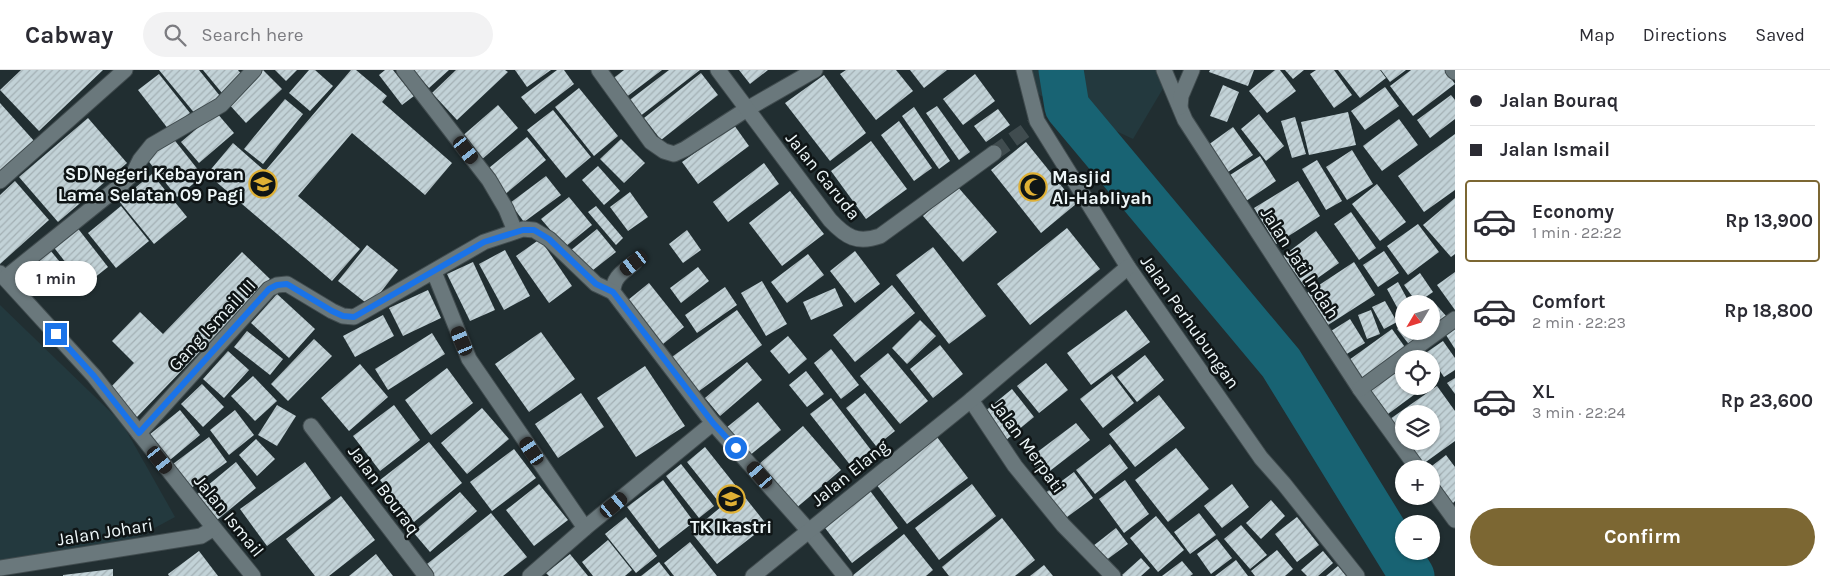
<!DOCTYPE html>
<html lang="en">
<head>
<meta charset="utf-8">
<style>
	:root { --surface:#fff; --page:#f2f2f3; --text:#2b2b33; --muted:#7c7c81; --line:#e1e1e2; --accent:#7c6733 }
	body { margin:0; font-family:Karla,sans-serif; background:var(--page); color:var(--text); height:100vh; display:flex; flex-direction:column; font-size:19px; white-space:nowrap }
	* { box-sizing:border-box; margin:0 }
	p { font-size:16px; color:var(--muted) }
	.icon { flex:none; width:28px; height:28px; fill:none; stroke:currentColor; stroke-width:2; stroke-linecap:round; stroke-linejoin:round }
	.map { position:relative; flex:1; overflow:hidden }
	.panel { display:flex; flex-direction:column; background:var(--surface); width:375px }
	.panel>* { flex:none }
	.banner { display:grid; align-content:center; height:110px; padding:0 15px; background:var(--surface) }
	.needle { width:32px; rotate:232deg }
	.buttons { position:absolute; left:1395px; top:225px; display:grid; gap:10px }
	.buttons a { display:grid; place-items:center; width:45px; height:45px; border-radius:50%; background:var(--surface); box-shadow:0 1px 4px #0004; font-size:25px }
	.end { position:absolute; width:22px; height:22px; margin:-11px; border:6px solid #1a73e8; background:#fff; box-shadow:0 0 0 2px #fff }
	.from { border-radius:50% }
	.bubble { position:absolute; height:35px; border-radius:18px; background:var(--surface); box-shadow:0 1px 4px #0004; font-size:16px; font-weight:700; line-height:35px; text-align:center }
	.car { position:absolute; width:15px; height:30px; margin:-15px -8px; border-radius:6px; box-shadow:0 0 4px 1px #0007; background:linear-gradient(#222 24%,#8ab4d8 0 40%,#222 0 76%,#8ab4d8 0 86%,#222 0) }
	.banner b { display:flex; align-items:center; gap:18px; height:48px; font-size:19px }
	.banner b+b { border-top:1px solid var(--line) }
	.banner i { width:12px; height:12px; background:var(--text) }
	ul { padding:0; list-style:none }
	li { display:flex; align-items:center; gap:15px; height:82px; margin:0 10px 8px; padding:0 5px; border:2px solid transparent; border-radius:5px }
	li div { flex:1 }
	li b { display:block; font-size:19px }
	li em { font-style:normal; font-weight:700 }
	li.active { border-color:var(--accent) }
	li>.icon { width:45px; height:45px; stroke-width:1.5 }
	.button { display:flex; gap:10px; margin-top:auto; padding:10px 15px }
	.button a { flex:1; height:58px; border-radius:30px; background:var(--accent); color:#fff; font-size:20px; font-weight:700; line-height:58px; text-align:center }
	header { display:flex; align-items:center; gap:30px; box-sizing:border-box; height:70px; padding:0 25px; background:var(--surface); border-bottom:1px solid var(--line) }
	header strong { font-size:24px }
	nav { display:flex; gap:28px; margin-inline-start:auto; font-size:18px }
	.search { width:350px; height:45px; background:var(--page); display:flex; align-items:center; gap:12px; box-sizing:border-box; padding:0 18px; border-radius:28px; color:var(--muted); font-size:19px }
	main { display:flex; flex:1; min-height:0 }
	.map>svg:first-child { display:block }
	.built { fill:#23393e }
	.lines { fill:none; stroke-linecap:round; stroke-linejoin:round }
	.river { stroke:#186373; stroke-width:45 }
	.building { fill:url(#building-hatch) }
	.street-tunnel { stroke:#404c4f; stroke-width:15; stroke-dasharray:15 8; stroke-linecap:butt }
	.street-casing { stroke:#414c4f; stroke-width:17 }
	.street { stroke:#6a787c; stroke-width:15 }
	.route { stroke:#1a73e8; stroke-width:6 }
	.labels { text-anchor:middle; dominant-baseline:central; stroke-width:5; stroke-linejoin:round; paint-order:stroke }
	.poi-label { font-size:18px; font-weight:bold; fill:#eef7f9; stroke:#0f1516; text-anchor:end }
	.street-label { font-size:18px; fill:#eef7f9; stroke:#0f1516 }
</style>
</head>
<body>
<header>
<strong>Cabway</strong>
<div class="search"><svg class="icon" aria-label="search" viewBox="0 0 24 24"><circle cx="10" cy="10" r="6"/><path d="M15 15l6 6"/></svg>Search here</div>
<nav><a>Map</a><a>Directions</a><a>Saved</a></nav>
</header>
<main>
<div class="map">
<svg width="1455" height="506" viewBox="0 0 1455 506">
	<defs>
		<pattern id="building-hatch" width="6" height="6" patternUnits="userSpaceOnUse" patternTransform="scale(1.25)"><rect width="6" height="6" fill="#c2d2d7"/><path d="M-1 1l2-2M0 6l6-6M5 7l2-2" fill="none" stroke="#a3b0b4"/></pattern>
	</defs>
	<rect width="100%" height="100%" fill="#212e31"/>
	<g class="built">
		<path d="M1028 0H1174L1133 69 1031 21Z"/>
		<path d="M0 235 122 353 175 447 136 468 0 495Z"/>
	</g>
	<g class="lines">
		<path class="river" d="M1061 0 1067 37 1281 293 1412 506"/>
	</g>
	<g class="building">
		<path d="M21 0H103L39 61 0 20Z"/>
		<path d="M159 0H199L220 26 196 45Z"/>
		<path d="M203 0H238L243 6 222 23Z"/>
		<path d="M263 0 282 19 246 53 227 32Z"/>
		<path d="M275 0H297L286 11Z"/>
		<path d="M309 0H315L333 16 310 41 289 23Z"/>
		<path d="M351 0H356L387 26 382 32 452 93 425 125 352 63 298 126 360 179 332 211 207 104 233 73 265 101Z"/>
		<path d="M385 0H393L414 26 402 35 379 5Z"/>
		<path d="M413 0H449L429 18Z"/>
		<path d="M456 0H505L508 2 457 50 432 23Z"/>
		<path d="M515 0H551L527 17Z"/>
		<path d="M557 0H564L574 14 535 44 521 27Z"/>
		<path d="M624 0H662L625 28 611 10Z"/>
		<path d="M669 0H700L639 47 627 32Z"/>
		<path d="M739 0H768L750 14Z"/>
		<path d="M846 0H896L913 21 876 50 840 4Z"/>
		<path d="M910 0H947L924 18Z"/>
		<path d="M1210 0H1254L1248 16 1209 2Z"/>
		<path d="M1275 0H1280L1296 21 1267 43 1249 21Z"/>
		<path d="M1285 0H1304L1293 9Z"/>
		<path d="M1316 0H1334L1352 25 1334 38 1310 4Z"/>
		<path d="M1338 0H1380L1386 8 1360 28Z"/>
		<path d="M1381 0H1406L1390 12Z"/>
		<path d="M1411 0H1445L1455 14 1413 46 1390 16Z"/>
		<path d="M701 3 718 25 661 70 644 48Z"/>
		<path d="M159 4 190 43 169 60 138 20Z"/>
		<path d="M975 4 995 31 963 55 943 29Z"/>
		<path d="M824 5 866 63 830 91 785 33Z"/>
		<path d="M1223 15 1239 22 1227 52 1210 46Z"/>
		<path d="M1385 17 1399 36 1365 60 1351 41Z"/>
		<path d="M579 18 618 66 594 86 555 37Z"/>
		<path d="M1451 25 1455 30V49L1430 68 1417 50Z"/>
		<path d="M285 29 303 44 263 94 244 79Z"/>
		<path d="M0 33 35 72 0 104Z"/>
		<path d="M498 35 518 58 480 91 460 68Z"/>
		<path d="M937 36 970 82 959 90 926 43Z"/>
		<path d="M914 37 950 91 939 99 902 46Z"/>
		<path d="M998 39 1010 55 986 72 974 56Z"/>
		<path d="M553 40 591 87 566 108 527 60Z"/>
		<path d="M216 42 234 63 199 93 181 72Z"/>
		<path d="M1348 42 1356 75 1309 85 1301 52Z"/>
		<path d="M1259 44 1284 76 1266 91 1241 59Z"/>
		<path d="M1295 47 1306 84 1292 88 1281 51Z"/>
		<path d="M88 48 127 93 58 152 19 107Z"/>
		<path d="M1399 49 1418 75 1382 101 1363 76Z"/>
		<path d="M899 51 932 98 914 111 881 65Z"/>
		<path d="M734 55 749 76 698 114 682 92Z"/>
		<path d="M1233 57 1253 85 1228 102 1208 75Z"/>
		<path d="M1455 64V120L1424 142 1398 106Z"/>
		<path d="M172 67 203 106 177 127 146 88Z"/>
		<path d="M527 67 546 90 503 126 484 102Z"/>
		<path d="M621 69 645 93 624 113 600 89Z"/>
		<path d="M871 71 907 119 866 149 831 101Z"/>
		<path d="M1026 72 1076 134 1041 163 991 100Z"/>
		<path d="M1352 80 1373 114 1347 130 1326 97Z"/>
		<path d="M1260 86 1276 111 1246 131 1230 105Z"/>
		<path d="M1317 90 1342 131 1326 140 1302 99Z"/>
		<path d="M764 93 779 114 728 152 713 132Z"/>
		<path d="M598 96 620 121 604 135 582 110Z"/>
		<path d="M152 104 187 147 154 174 119 131Z"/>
		<path d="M546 106 561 125 524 152 510 133Z"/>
		<path d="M15 111 49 150 0 194V125Z"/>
		<path d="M1298 111 1320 146 1276 174 1254 138Z"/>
		<path d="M1377 114 1406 152 1380 171 1352 134Z"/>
		<path d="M957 116 997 162 963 192 923 146Z"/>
		<path d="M790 121 824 164 782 196 749 153Z"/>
		<path d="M630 122 648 147 628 161 610 137Z"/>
		<path d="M569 127 592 155 565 177 541 149Z"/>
		<path d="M1455 128V184L1451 187 1423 155Z"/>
		<path d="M121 136 149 171 116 198 88 163Z"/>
		<path d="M596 136 623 168 616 175 588 142Z"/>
		<path d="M1351 142 1376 178 1359 190 1334 154Z"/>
		<path d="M1418 154 1439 182 1408 205 1387 176Z"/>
		<path d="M76 156 108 197 84 216 52 175Z"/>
		<path d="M1067 158 1100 199 1030 255 997 214Z"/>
		<path d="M597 159 616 182 588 204 570 181Z"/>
		<path d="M687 160 701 180 683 193 669 174Z"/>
		<path d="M1316 161 1339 193 1305 217 1283 186Z"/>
		<path d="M540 169 572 216 549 233 516 186Z"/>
		<path d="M367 175 398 200 370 236 338 211Z"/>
		<path d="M933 177 986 246 949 274 896 205Z"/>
		<path d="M50 180 74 209 56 223 33 194Z"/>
		<path d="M505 180 530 226 504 240 479 194Z"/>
		<path d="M855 181 880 214 855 233 830 201Z"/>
		<path d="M1384 181 1399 203 1378 217 1363 195Z"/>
		<path d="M242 182 270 209 136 348 108 320 134 293 112 271 140 242 163 264Z"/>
		<path d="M808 184 824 205 787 233 771 212Z"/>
		<path d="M473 192 495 240 470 251 447 204Z"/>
		<path d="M1354 192 1375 225 1328 255 1307 223Z"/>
		<path d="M698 197 709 211 681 233 670 218Z"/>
		<path d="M1455 202V240L1437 215Z"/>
		<path d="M1420 203 1433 222 1417 233 1404 215Z"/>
		<path d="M762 211 787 254 766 266 741 223Z"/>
		<path d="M1398 212 1410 234H1404V250L1387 219Z"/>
		<path d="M649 213 684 257 663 274 628 230Z"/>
		<path d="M892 215 915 243 855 292 833 265Z"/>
		<path d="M725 217 737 235 697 263 685 245Z"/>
		<path d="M835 218 843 236 811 250 803 232Z"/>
		<path d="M428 220 441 248 403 266 389 238Z"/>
		<path d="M277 224 315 259 289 288 251 253Z"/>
		<path d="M1432 230 1447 247 1431 260V234H1428Z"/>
		<path d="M1385 231 1397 252 1384 259 1372 237Z"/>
		<path d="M737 240 762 275 695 324 669 289Z"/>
		<path d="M1126 240 1150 272 1091 315 1067 283Z"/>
		<path d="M1371 240 1380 264 1367 269 1358 245Z"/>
		<path d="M383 245 394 266 355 287 343 266Z"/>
		<path d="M1350 249 1365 273 1345 285 1331 261Z"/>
		<path d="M920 250 936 266 907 294 892 278Z"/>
		<path d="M1404 253V261H1430L1411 277 1397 259Z"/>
		<path d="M1392 259 1407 280 1365 311 1349 290Z"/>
		<path d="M1455 259V279L1446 265Z"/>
		<path d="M247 261 283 289 270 305 234 277Z"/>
		<path d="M541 262 575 309 529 342 495 294Z"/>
		<path d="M432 263 445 284 388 320 375 299Z"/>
		<path d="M788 266 807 289 789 304 770 281Z"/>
		<path d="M314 269 332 286 288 331 271 314Z"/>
		<path d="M1443 271 1455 288V300L1444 307 1427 282Z"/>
		<path d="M940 275 963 304 933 328 910 299Z"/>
		<path d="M831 279 859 315 841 329 814 293Z"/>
		<path d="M228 281 249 300 224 328 203 309Z"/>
		<path d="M888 283 928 331 900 354 860 306Z"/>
		<path d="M1145 285 1164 310 1137 332 1117 307Z"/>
		<path d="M747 292 762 310 720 346 705 328Z"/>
		<path d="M1046 293 1068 320 1039 343 1017 316Z"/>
		<path d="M360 294 388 327 349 361 321 328Z"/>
		<path d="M1404 295V316H1426L1388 344 1370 320Z"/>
		<path d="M645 296 685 356 636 387 597 328Z"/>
		<path d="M447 298 473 333 431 365 405 330Z"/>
		<path d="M806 301 824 324 807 337 789 315Z"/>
		<path d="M1112 304 1134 333 1103 358 1080 329Z"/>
		<path d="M253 306 277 331 255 351 231 326Z"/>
		<path d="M1455 308V324L1447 313Z"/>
		<path d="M202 314 224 337 203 357 181 334Z"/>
		<path d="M1437 316 1455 341V371L1423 394 1406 371H1431V344H1404V368L1390 349Z"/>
		<path d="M1012 319 1034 347 1006 370 984 342Z"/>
		<path d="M581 323 604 357 558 388 535 354Z"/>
		<path d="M865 323 895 361 876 376 846 338Z"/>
		<path d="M1159 325 1185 358 1135 397 1109 364Z"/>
		<path d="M831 328 871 380 851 396 810 344Z"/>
		<path d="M758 332 781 360 749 386 726 358Z"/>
		<path d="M277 335 296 346 277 376 258 365Z"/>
		<path d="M394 335 420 370 380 401 353 366Z"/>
		<path d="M482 338 509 369 467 404 441 373Z"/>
		<path d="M180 340 200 365 170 390 149 365Z"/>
		<path d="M235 340 254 365 229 385 210 360Z"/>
		<path d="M1076 353 1090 370 1042 407 1028 389Z"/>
		<path d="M803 356 841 400 795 439 758 395Z"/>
		<path d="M209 367 227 392 187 421 169 397Z"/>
		<path d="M937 367 968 408 907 454 876 414Z"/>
		<path d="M256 369 275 389 257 406 239 385Z"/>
		<path d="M429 372 462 413 414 452 380 410Z"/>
		<path d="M1110 374 1128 398 1095 424 1076 400Z"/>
		<path d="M705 377 767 455 717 494 691 462 722 436 687 392Z"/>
		<path d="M1176 378 1209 419 1168 452 1135 410Z"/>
		<path d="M514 379 536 408 492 441 470 412Z"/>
		<path d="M1446 385 1455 397V431L1452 434 1431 408V399H1428Z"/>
		<path d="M236 392 256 418 217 450 196 425Z"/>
		<path d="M305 392 331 428 267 476 240 439Z"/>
		<path d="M681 394 714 436 699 448 666 406Z"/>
		<path d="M1074 402 1093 428 1063 450 1044 424Z"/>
		<path d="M663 410 694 452 659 479 627 437Z"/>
		<path d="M1125 410 1149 444 1124 463 1099 429Z"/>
		<path d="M539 414 568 450 534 476 506 440Z"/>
		<path d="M972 414 996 446 939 490 915 458Z"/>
		<path d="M1232 414 1249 437 1222 458 1204 436Z"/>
		<path d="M868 418 898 458 852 493 822 454Z"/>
		<path d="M460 422 477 441 430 482 413 462Z"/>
		<path d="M341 426 375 470 329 506H315L286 469Z"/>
		<path d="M1271 430 1285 446 1261 469 1246 453Z"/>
		<path d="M491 443 527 487 503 506H428L422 498Z"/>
		<path d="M1199 443 1216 465 1190 484 1174 462Z"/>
		<path d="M1156 446 1184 480 1158 502 1130 468Z"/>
		<path d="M626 447 657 486 636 503 605 464Z"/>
		<path d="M1297 447 1319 475 1297 492 1275 464Z"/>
		<path d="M1002 448 1035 490 1015 506H949L942 497Z"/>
		<path d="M1241 455 1267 485 1250 499 1224 469Z"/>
		<path d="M1116 458 1128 474 1105 491 1093 476Z"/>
		<path d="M904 464 933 500 926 506H852Z"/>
		<path d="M1217 469 1232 488 1211 504 1197 484Z"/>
		<path d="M608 470 632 500 625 506H593L582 492Z"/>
		<path d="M690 472 717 506H674L664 493Z"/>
		<path d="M1277 480 1293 499 1285 506H1255L1251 501Z"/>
		<path d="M199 481 218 506H169L168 504Z"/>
		<path d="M1323 481 1333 493 1318 506H1307L1301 500Z"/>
		<path d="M376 484 393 506H349Z"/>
		<path d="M570 484 588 506H549L546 503Z"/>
		<path d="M1141 488 1150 498 1141 506H1123L1122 505Z"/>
		<path d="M1236 490 1248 506H1215Z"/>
		<path d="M1182 491 1193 504 1190 506H1162Z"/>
		<path d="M659 492 670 506H641Z"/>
		<path d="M1044 495 1053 506H1030Z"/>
		<path d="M1338 496 1346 506H1326Z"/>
		<path d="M113 499V506H63V505Z"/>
	</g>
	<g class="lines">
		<path class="street-tunnel" d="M994 83 1032 56"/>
		<g class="street-casing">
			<g id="street">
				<path d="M404 0 489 110 506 139 515 161"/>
				<path d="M599 0 651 72 664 81 674 84 685 79 747 39 815 0"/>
				<path d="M718 0 830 150C846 167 857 174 880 166L994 83"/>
				<path d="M1024 0 1037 51 1128 197 1261 388 1284 414 1357 506"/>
				<path d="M1164 0 1185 50 1360 319 1418 399"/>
				<path d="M1453 0 1455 2"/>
				<path d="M1180 37 1181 26 1192 0"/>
				<path d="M0 111 125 0"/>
				<path d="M634 193C623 202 613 207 613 222L713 353 809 461 845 506"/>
				<path d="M434 202 469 289 585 458"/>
				<path d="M0 203 94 306 214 458 253 506"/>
				<path d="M5 208 122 114 134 102 140 90 152 75 221 35 254 0"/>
				<path d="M1360 319 1455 249"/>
				<path d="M971 330 1015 396 1063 455 1113 506"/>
				<path d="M311 356 426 506"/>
				<path d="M139 363 269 219 277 215 287 214 332 241 343 246 354 247 484 172 523 159 534 160 549 169 596 214 613 222"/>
				<path d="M1431 417 1455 450"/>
				<path d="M0 498 201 466 214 458"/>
				<path d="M530 506 585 458 713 353"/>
				<path d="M753 506 971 330 1128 197"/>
			</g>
		</g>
		<use href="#street" class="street"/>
	</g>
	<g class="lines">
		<path class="route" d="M56 264 94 306 139 363 269 219 277 215 287 214 332 241 343 246 354 247 484 172 523 160H534L549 169 596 214 613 222 713 353 736 378"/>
	</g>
	<defs>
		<g id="school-ring" transform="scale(1.4375)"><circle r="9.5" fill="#0f1516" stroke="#dfb034" stroke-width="1.5"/><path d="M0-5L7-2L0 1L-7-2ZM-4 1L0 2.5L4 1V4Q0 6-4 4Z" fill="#dfb034"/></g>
		<g id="mosque-ring" transform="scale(1.4375)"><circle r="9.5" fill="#0f1516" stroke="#dfb034" stroke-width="1.5"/><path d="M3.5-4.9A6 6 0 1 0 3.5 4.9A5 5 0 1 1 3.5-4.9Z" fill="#dfb034"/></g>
	</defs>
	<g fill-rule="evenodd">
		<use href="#school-ring" x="263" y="114"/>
		<use href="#mosque-ring" x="1033" y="117"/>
		<use href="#school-ring" x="731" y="429"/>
	</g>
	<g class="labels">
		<g class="poi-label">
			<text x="244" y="104">SD Negeri Kebayoran<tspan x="244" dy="21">Lama Selatan 09 Pagi</tspan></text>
			<text x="1052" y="107" text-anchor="start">Masjid<tspan x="1052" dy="21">Al-Habliyah</tspan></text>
			<text x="731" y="457" text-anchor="middle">TK Ikastri</text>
		</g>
		<g class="street-label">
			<text transform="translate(823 106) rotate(51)">Jalan Garuda</text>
			<text transform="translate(1300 193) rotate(57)">Jalan Jati Indah</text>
			<text transform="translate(1190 252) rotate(55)">Jalan Perhubungan</text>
			<text transform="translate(212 255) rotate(-47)">Gang Ismail III</text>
			<text transform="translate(1028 376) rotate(54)">Jalan Merpati</text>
			<text transform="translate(850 403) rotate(-39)">Jalan Elang</text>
			<text transform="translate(384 420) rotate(53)">Jalan Bouraq</text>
			<text transform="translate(229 446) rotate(51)">Jalan Ismail</text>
			<text transform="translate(105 462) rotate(-9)">Jalan Johari</text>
		</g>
	</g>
</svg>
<div class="buttons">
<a><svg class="needle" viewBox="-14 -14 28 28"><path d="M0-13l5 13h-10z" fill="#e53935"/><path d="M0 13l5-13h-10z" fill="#7c7c81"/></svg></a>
<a><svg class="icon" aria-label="locate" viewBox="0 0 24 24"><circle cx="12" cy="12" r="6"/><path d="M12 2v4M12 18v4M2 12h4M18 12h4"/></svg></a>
<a><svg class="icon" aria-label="layers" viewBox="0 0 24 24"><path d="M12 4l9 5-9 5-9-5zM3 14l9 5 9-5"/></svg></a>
<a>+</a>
<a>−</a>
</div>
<i class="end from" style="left:736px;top:378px"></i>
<i class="end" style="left:56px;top:264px"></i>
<div class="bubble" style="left:15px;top:191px;width:82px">1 min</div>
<i class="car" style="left:466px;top:80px;rotate:143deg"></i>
<i class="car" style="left:634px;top:193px;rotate:232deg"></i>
<i class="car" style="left:462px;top:271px;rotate:337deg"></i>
<i class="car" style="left:532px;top:381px;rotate:326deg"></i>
<i class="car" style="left:160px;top:390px;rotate:141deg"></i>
<i class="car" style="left:760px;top:405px;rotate:319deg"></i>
<i class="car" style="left:614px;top:435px;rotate:50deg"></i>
</div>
<section class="panel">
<div class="banner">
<b><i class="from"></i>Jalan Bouraq</b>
<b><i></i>Jalan Ismail</b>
</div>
<ul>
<li class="active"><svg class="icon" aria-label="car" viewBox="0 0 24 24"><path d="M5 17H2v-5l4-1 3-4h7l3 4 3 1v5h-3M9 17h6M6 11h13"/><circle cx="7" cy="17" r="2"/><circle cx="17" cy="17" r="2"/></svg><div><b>Economy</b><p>1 min · 22:22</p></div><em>Rp 13,900</em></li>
<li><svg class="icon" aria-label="car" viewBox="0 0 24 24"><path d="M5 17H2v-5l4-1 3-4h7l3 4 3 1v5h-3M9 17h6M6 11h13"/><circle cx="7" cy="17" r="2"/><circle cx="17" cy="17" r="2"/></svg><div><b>Comfort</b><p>2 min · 22:23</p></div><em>Rp 18,800</em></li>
<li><svg class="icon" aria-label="car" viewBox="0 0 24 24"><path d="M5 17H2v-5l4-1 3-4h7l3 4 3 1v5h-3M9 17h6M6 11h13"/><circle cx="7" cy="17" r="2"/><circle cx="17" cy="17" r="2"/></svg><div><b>XL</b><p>3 min · 22:24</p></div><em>Rp 23,600</em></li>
</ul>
<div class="button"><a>Confirm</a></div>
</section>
</main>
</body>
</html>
